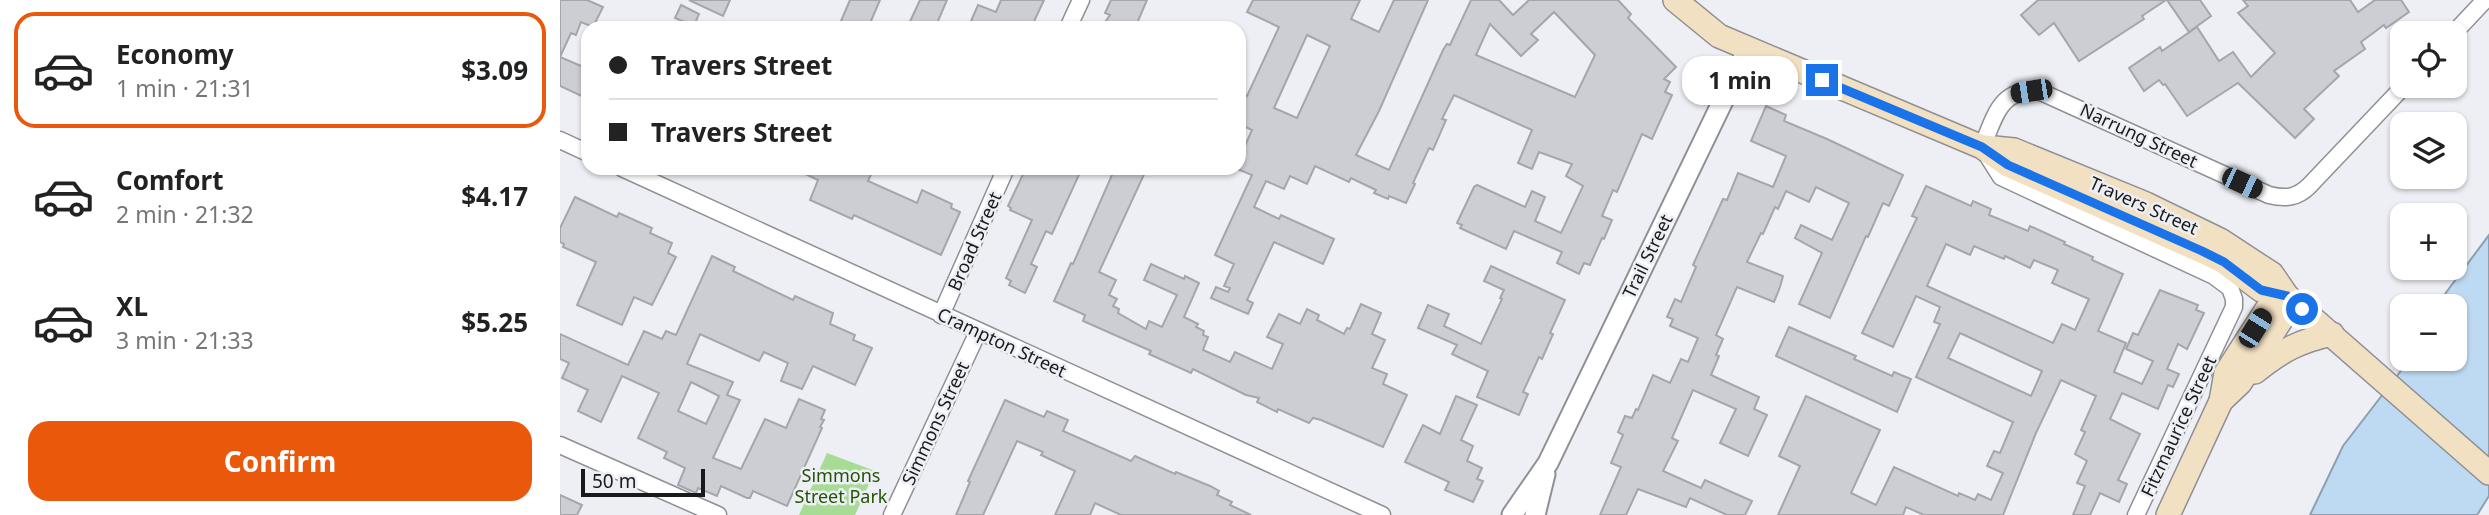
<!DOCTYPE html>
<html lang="en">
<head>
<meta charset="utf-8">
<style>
	:root { --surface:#fff; --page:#f2f2f2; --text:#222; --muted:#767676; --line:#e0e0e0; --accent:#ea580c }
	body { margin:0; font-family:"Noto Sans",sans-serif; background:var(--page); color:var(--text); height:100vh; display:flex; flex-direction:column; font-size:26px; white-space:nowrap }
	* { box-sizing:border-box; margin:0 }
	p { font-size:23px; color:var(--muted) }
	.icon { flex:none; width:38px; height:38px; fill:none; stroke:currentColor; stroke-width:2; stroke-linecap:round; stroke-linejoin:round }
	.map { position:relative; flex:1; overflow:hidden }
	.panel { display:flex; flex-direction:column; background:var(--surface); width:560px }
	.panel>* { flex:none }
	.banner { position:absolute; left:21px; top:21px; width:665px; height:154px; border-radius:21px; box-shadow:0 2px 5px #0004; display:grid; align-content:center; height:154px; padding:0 28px; background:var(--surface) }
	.controls { position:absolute; left:1830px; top:21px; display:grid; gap:14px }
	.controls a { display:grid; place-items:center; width:77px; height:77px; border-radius:14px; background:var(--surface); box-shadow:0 2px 5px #0004; font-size:35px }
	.scale { position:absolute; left:21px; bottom:18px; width:124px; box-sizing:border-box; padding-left:7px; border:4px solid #191a1c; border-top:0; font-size:19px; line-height:24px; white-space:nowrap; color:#191a1c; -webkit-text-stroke:5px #edeff4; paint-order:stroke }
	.end { position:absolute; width:32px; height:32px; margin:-16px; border:9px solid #1a73e8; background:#fff; box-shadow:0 0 0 4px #fff }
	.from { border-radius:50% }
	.bubble { position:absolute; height:49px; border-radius:21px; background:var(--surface); box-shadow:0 2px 5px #0004; font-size:23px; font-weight:700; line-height:49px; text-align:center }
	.car { position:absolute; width:21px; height:42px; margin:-21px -10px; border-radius:9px; box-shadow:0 0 5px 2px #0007; background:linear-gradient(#222 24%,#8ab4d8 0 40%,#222 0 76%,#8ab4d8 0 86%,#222 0) }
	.banner b { display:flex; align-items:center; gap:24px; height:66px; font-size:26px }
	.banner b+b { border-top:2px solid var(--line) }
	.banner i { width:18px; height:18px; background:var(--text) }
	ul { padding:12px 0 0; list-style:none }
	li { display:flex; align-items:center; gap:21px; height:116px; margin:0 14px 10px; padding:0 14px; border:4px solid transparent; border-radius:21px }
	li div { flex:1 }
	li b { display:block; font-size:26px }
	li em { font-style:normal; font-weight:700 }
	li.selected { border-color:var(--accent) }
	li>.icon { width:63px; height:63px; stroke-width:1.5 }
	.primary-button { display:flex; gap:14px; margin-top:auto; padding:14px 28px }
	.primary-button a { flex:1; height:80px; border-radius:21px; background:var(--accent); color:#fff; font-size:28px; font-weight:700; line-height:80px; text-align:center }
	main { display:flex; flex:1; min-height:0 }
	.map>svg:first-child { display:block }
	.green { fill:#a8db95 }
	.water { fill:#bedaf2; stroke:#8ca0b2; stroke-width:2 }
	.building { fill:#ccced3; stroke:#a4a6ab; stroke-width:2; fill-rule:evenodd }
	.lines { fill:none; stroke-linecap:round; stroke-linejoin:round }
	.minor-casing { stroke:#8f9095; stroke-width:19 }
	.tertiary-casing { stroke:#8f9095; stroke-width:23 }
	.secondary-casing { stroke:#8f9095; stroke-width:26 }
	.minor { stroke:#fff; stroke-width:16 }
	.tertiary { stroke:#fff; stroke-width:19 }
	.secondary { stroke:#f1e0c2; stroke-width:23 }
	.route { stroke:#1a73e8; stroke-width:9 }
	.labels { text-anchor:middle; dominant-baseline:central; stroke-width:5; stroke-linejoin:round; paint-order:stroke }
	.street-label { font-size:18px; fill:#191a1c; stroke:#edeff4 }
	.park-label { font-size:18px; fill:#225307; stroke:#edeff4 }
</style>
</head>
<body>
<main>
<section class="panel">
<ul>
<li class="selected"><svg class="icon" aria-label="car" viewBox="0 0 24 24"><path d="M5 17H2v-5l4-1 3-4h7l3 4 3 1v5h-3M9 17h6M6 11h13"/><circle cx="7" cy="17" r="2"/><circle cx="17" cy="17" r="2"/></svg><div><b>Economy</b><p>1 min · 21:31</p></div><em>$3.09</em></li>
<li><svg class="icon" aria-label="car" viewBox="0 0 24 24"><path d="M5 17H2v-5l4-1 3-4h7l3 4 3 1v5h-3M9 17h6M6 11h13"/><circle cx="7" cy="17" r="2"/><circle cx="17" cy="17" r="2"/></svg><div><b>Comfort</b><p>2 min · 21:32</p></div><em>$4.17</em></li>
<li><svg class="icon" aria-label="car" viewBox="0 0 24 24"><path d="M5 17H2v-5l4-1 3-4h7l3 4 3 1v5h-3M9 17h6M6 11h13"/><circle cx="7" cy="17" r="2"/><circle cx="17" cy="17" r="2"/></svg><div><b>XL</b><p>3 min · 21:33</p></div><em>$5.25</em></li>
</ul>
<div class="primary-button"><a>Confirm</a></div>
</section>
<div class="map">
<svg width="1929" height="515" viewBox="0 0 1929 515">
	<rect width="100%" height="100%" fill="#edeff4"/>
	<path class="green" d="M267 453 315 471 295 515H239Z"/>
	<path class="water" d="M1929 235V496L1917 515H1750L1783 446 1843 368 1847 359H1895V306H1876Z"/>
	<g class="building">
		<path d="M0 0H27L43 7 33 27 21 22 16 35 11 33 0 57 28 69V99L0 86Z"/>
		<path d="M129 0H170L163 16Z"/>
		<path d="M290 0H320L308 28H278Z"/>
		<path d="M360 0H387L375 28H347Z"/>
		<path d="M441 0H484L471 28H416L418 24 411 21 418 5 436 12Z"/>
		<path d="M551 0H587L575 28H541L550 15 545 13Z"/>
		<path d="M693 0H800L791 19 819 32 834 0H868L819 111 796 155 829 170 883 50 887 44 890 45 911 0H939L953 15 969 0H1058L1071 14 1068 18 1116 67 1104 79 1110 82 1105 92 1112 95 1092 139 1082 134 1057 192 1053 190 1042 216 1052 220 1044 239 1042 238 1030 265 1024 263 1019 274 997 263 1002 252 954 231 946 249 900 228 902 225 897 223 914 187 917 185 965 207 972 191 985 197 975 221 1001 233 1023 186 1006 176 1012 164 979 152 972 169 958 163 972 130 894 95 882 119 886 120 873 150 869 148 853 183 855 184 846 203 829 196 828 199 814 193 816 190 791 178 789 182 755 166 747 184 730 176 724 189 706 181 694 207 719 219 721 215 774 239 763 264 714 242 687 300 693 303 688 314 651 298 656 287 668 292 670 288 664 286 674 264 655 255 692 175 675 168H679V159L692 130 679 124V107L685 94 687 96 719 27 687 12ZM994 12 1035 55 1015 97 916 55 930 24 961 56 978 40 971 34ZM747 35 770 46 737 118 714 108Z"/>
		<path d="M1478 0H1606L1582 16 1584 19 1519 61 1494 23 1479 35 1461 15Z"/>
		<path d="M1607 0H1640L1651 16 1629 32Z"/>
		<path d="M1683 0H1790L1798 12 1815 0H1841L1849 12 1826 28 1824 25 1801 42 1805 49 1774 71 1779 76 1744 109 1754 119 1735 138 1678 83 1627 116 1605 84 1603 85 1599 80 1584 91 1569 68 1600 47 1602 51 1637 27 1659 61 1673 52 1691 77 1715 53 1678 13 1688 6Z"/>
		<path d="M121 5 139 14 134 26 115 18Z"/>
		<path d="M1206 106 1226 115 1224 121 1267 139 1343 175 1329 206 1323 203 1308 237 1306 236 1270 318 1239 304 1262 253 1235 238 1241 225 1272 240 1289 203 1256 187 1249 202 1226 191 1218 209 1215 207 1203 234 1201 233 1187 262 1223 276 1220 287 1214 302 1177 287 1156 335 1163 339 1156 355 1159 356 1151 375 1199 397 1194 409 1207 415 1188 456 1160 443 1176 409 1133 390 1112 438 1118 441 1103 471 1141 488 1145 480 1192 501 1185 515H1167L1130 498 1126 507 1078 489 1066 515H1040L1061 467 1051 463 1063 435 1058 432 1065 416 1072 418 1076 409 1078 410 1093 375 1110 383 1121 359 1128 362 1138 338 1110 326 1113 319 1107 317 1115 299 1121 302 1136 267 1133 265 1163 199 1167 200 1178 173 1213 187 1226 156 1191 141Z"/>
		<path d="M233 168H314L308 181 357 203 362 190 392 204 391 208 400 212 381 255 294 215 292 219 250 200 258 180Z"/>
		<path d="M466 168H522L492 234 486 231 471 264 477 267 465 293 449 285 451 281 446 278 472 220 450 210 451 208 448 206Z"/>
		<path d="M555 168H587L539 272 556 280 549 295 557 299 553 306 559 309 558 313 586 329 589 321 602 327 617 295 584 280 591 264 624 279 625 276 639 283 624 317 638 324 636 327 644 331 643 335 648 337 643 350 670 362 675 352 712 369 723 344 707 337 719 314 740 324 747 309 759 315 757 320 784 334 787 328 790 329 801 304 821 313 812 334 825 340 812 368 827 374 823 384 847 395 823 447 761 420 753 418 749 423 718 409 717 412 697 402 699 398 686 395 633 369 631 373 589 354 591 351 523 321 525 315 494 301 511 263 513 264Z"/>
		<path d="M1366 186 1411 206 1413 201 1431 209 1429 215 1468 231 1470 226 1505 242 1504 244 1533 257 1532 260 1563 274 1538 331 1566 343 1554 372 1582 384 1593 361 1566 349 1573 333 1578 335 1600 290 1638 305 1636 310 1644 313 1627 349 1618 344 1607 369 1619 374 1613 387 1608 385 1598 409 1562 393 1550 419 1580 434 1558 480 1567 484 1559 502 1540 493 1530 515H1513L1525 486 1517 483 1527 461 1515 454 1525 432 1521 430 1536 396 1501 380 1476 433 1443 515H1364L1346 507 1343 515H1218L1240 466 1219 456 1246 396 1320 430 1291 493 1316 505 1334 467 1398 496 1399 493 1415 500 1418 494 1431 500 1443 473 1427 466 1434 451 1440 453 1453 422 1356 377 1380 324 1374 322 1380 307 1356 296 1333 347 1302 333 1357 218 1352 216ZM1386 244 1410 255 1414 246 1444 259 1445 256 1470 268 1474 260 1498 270 1492 283 1529 299 1515 330 1502 324 1493 343 1367 286ZM1400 333 1482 371 1471 396 1388 358Z"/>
		<path d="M15 197 57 217 59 213 92 228 90 233 112 243 108 253 116 257 92 305 74 297 62 325 17 305 36 262 3 247 4 244 0 242V228Z"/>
		<path d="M152 256 175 267 173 271 233 300 235 296 273 313 270 324 295 335 293 340 312 348 295 385 253 366 242 389 221 381 228 363 204 352 199 361 140 334 127 364 173 382 167 395 180 400 153 458 181 469 205 419 226 428 239 399 265 410 261 419 264 420 260 427 262 428 227 506 193 491 190 498H187L161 486 157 496 138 488 136 493 118 485 125 468 104 458 107 452 78 438 99 393 62 376 41 422 18 411 28 390 2 378 9 363 0 359V334L68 365 84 331 102 339 106 331 116 335ZM131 382 159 396 146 424 118 411Z"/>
		<path d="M931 266 1005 300 990 333 993 334 982 359 979 357 963 392 968 394 959 415 917 397 928 371 892 354 897 345 858 328 868 305 889 314 884 326 921 344 942 299 940 298 944 290 924 281Z"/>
		<path d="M1229 327 1296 356 1294 359 1332 376 1334 372 1351 379 1337 412 1216 356Z"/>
		<path d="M896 396 917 405 901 440 913 446 907 461 922 468 917 479 923 481 913 502 885 490 889 482 845 462 863 425 880 434Z"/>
		<path d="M445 400 484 417 487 411 508 420 503 431 571 461 575 456 615 474 616 472 650 486 659 491 657 495 672 502 670 505 691 515H561L535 503 530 515H495L515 471 481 455 483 452 457 441 423 515H396L410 482 408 481Z"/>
		<path d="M0 495 22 505 17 515H0Z"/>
	</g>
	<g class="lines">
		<g class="minor-casing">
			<g id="minor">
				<path d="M508 28 521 0"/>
				<path d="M1894 33 1925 0"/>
				<path d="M0 140 28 153"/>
				<path d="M62 168 822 515"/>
				<path d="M381 315 446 168"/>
				<path d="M0 445 158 515"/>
				<path d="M332 515 418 332"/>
				<path d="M1576 515 1674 307V299L1670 288 1654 276 1441 177 1422 147C1435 117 1440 86 1481 92L1709 195C1725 199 1737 198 1749 186L1844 86"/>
			</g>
		</g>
		<g class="tertiary-casing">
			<g id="tertiary">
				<path d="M952 515 988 463 1188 49"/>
				<path d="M975 515 985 474"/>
			</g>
		</g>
		<g class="secondary-casing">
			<g id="secondary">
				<path d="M1115 0 1159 36 1422 147 1448 165 1641 251 1664 262 1701 290 1727 296"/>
				<path d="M1424 147 1454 150 1586 204 1660 240 1712 274 1727 296 1929 473"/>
				<path d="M1695 372C1721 351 1739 341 1772 334"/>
				<path d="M1661 401 1680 383 1723 317 1727 296"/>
				<path d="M1608 515 1661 401 1666 373 1709 306 1727 296"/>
			</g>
		</g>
		<use href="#minor" class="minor"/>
		<use href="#tertiary" class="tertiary"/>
		<use href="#secondary" class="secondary"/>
	</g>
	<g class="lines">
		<path class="route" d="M1262 80 1422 147 1448 165 1642 251 1664 262 1701 290 1727 296 1742 309"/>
	</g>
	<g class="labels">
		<g class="street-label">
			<text transform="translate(1579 135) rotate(25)">Narrung Street</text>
			<text transform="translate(1584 205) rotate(24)">Travers Street</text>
			<text transform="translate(414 241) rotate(-66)">Broad Street</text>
			<text transform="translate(1087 256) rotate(-64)">Trail Street</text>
			<text transform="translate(442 342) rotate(25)">Crampton Street</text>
			<text transform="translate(375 423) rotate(-65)">Simmons Street</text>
			<text transform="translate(1618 426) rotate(-65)">Fitzmaurice Street</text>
		</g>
		<g class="park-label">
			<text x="281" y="475">Simmons<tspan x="281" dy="21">Street Park</tspan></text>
		</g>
	</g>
</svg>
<div class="controls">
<a><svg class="icon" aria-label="locate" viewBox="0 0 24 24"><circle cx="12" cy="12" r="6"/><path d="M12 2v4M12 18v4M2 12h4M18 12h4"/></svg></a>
<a><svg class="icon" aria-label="layers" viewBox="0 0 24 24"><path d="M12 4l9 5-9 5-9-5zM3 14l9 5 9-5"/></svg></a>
<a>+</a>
<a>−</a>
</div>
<div class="scale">50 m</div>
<i class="end from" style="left:1742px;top:309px"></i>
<i class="end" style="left:1262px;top:80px"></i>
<div class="bubble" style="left:1122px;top:56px;width:116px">1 min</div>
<i class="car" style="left:1471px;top:91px;rotate:261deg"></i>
<i class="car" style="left:1682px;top:183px;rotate:115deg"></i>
<i class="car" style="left:1695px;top:328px;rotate:32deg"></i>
<div class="banner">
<b><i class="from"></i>Travers Street</b>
<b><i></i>Travers Street</b>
</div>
</div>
</main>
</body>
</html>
